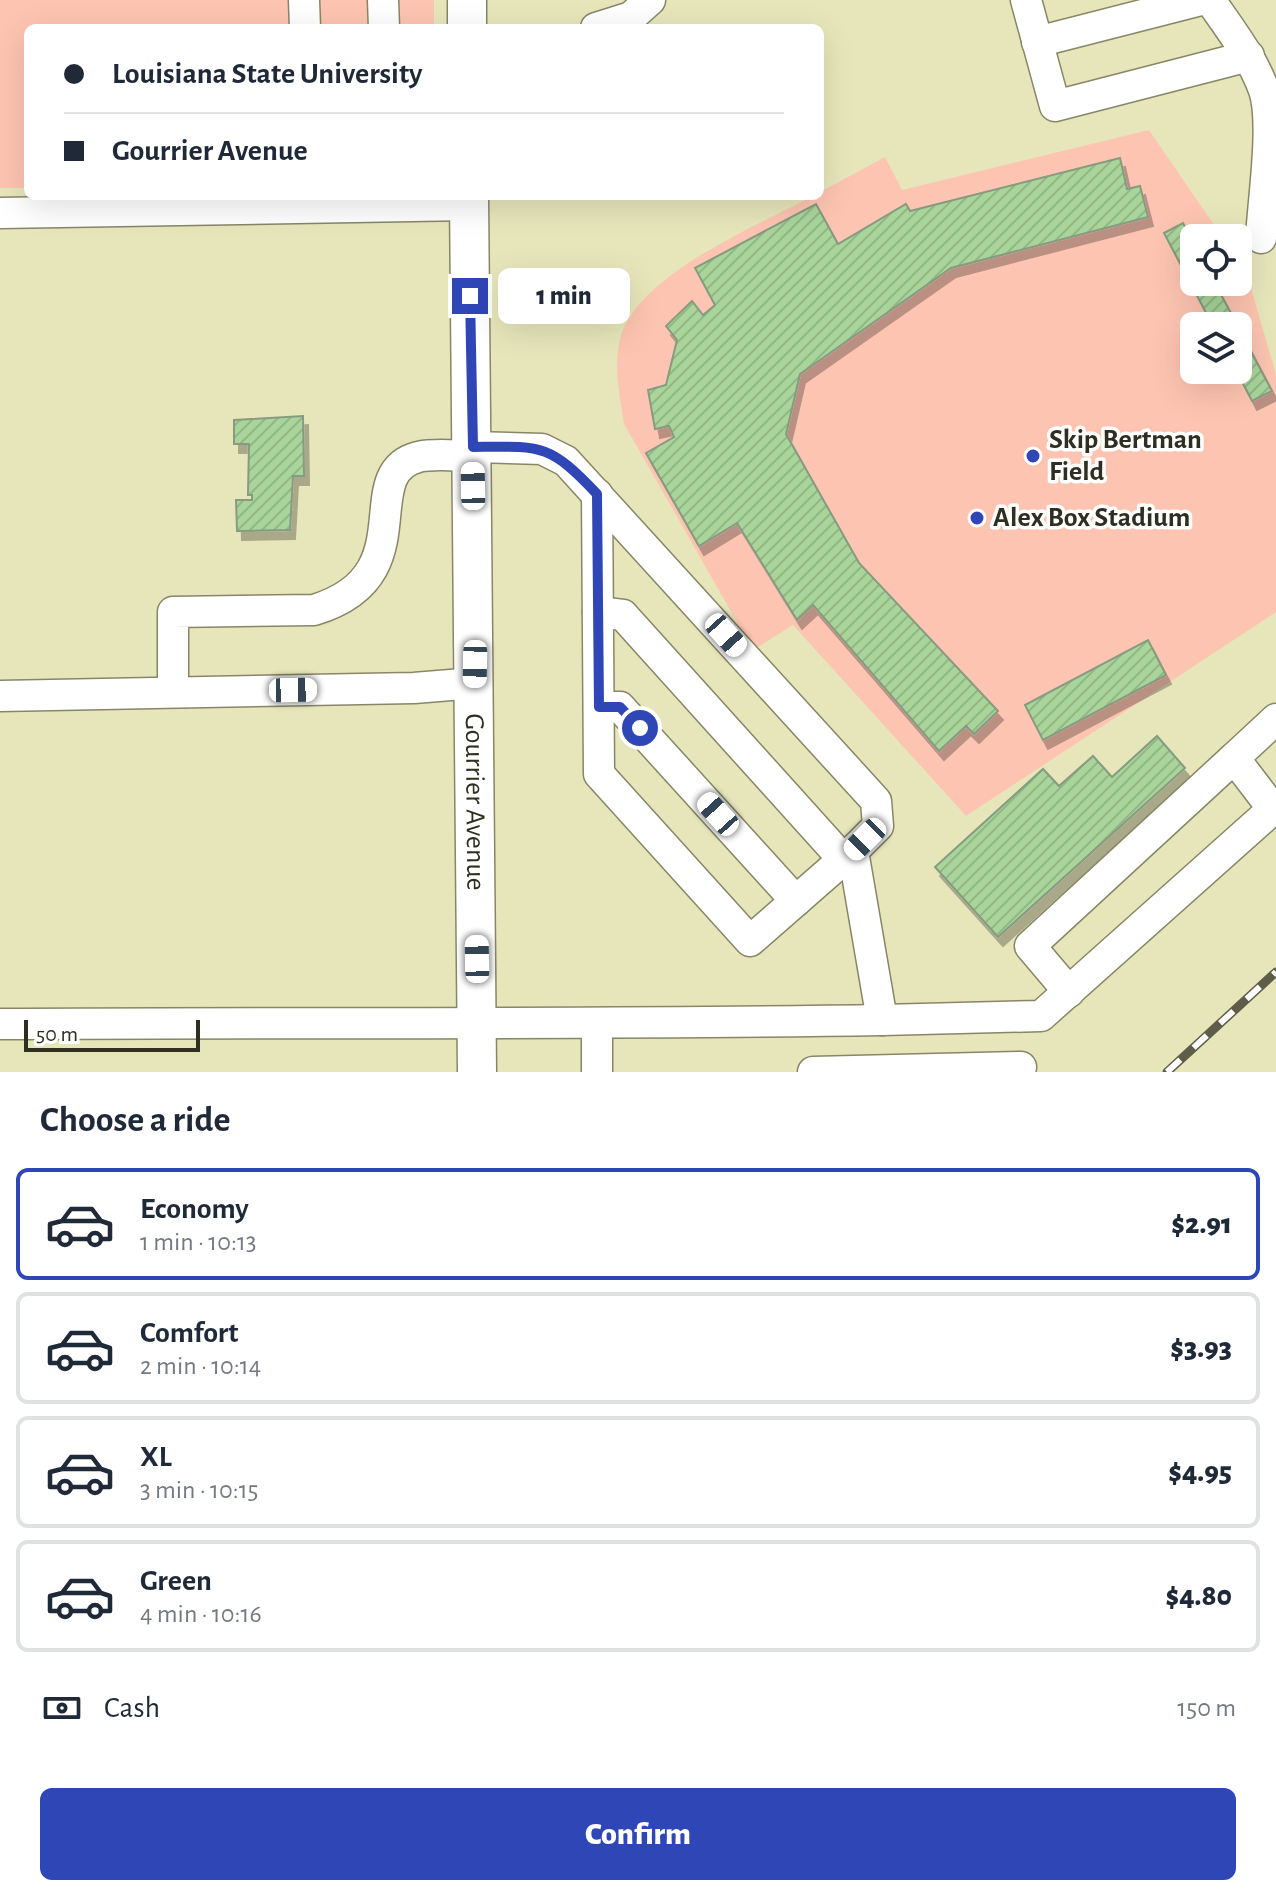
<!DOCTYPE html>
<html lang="en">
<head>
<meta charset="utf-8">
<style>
	:root { --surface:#fff; --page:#f6f6f7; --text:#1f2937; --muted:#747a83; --line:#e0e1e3; --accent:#2f46b7 }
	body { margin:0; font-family:"Alegreya Sans",sans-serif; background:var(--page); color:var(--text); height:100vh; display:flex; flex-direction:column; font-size:30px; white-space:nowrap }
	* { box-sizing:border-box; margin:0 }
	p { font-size:26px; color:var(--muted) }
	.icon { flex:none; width:44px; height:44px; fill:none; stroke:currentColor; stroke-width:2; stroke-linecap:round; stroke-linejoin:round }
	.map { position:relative; height:1072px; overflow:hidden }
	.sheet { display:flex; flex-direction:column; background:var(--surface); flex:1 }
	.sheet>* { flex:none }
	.hud { position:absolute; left:24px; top:24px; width:800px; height:176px; border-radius:12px; box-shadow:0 8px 32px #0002; display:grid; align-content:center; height:176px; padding:0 40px; background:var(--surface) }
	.controls { position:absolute; left:1180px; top:224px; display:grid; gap:16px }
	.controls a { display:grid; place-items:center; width:72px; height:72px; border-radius:12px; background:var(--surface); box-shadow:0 8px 32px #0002; font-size:40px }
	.scale { position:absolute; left:24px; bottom:20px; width:176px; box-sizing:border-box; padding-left:8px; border:4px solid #2f2f21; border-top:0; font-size:22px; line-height:28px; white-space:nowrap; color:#2f2f21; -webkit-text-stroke:6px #fff; paint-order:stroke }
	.end { position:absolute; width:36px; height:36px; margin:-18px; border:10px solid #2f46b7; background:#fff; box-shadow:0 0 0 4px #fff }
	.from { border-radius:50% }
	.bubble { position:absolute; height:56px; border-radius:12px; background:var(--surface); box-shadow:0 8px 32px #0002; font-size:26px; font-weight:800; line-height:56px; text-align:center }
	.car { position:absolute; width:24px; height:48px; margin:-24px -12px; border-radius:10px; box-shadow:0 0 6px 2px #0007; background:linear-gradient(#fff 24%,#345 0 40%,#fff 0 76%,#345 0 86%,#fff 0) }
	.hud b { display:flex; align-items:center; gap:28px; height:76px; font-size:30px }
	.hud b+b { border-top:2px solid var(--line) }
	.hud i { width:20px; height:20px; background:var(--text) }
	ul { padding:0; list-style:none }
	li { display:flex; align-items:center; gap:24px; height:112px; margin:0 16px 12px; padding:0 24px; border:4px solid var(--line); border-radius:12px }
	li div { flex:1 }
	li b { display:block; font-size:30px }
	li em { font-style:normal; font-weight:800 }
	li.current { border-color:var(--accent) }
	li>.icon { width:72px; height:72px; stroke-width:1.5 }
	h2 { padding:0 40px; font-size:36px; line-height:96px }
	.pay { display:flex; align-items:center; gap:20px; height:88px; padding:0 40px; font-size:30px }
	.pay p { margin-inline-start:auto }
	.button { display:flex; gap:16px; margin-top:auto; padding:16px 40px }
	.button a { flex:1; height:92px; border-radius:12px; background:var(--accent); color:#fff; font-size:32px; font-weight:800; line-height:92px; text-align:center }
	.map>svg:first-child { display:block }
	.built { fill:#e7e6bb; fill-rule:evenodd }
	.pitch { fill:#fdc5b1; fill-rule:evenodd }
	.building { fill:url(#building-hatch); stroke:#869b80; stroke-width:2; filter:url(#shadow) }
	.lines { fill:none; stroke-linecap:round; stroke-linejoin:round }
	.minor-casing { stroke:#888667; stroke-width:33 }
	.major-casing { stroke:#888667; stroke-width:41 }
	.minor { stroke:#fff; stroke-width:30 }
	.major { stroke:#fff; stroke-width:38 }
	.rail-casing { stroke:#5d5d4a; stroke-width:9 }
	.rail { stroke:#fff; stroke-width:6; stroke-dasharray:18; stroke-linecap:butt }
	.route { stroke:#2f46b7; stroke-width:10 }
	.poi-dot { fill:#2f46b7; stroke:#fff; stroke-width:3 }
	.labels { text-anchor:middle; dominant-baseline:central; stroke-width:7; stroke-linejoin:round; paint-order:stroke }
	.poi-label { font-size:28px; font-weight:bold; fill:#2f2f21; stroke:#fff; text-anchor:start }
	.street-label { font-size:28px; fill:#2f2f21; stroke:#fff }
</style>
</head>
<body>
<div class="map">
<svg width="1276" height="1072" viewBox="0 0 1276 1072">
	<defs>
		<pattern id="building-hatch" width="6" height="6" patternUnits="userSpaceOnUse" patternTransform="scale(2)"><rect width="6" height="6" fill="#a9d59b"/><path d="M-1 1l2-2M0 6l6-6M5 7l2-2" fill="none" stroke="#92b785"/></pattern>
		<filter id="shadow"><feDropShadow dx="5" dy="9" stdDeviation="0" flood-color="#0004"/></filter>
	</defs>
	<rect width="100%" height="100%" fill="#edecca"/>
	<path class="built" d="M0 0H1276V1072H0ZM28 28H820V196H28ZM1194 238H1238V282H1194ZM1194 326H1238V370H1194Z"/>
	<g class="pitch">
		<path d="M0 0H434V28H28V188H0Z"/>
		<path d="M1149 130 1223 238H1194V282H1238V261L1247 274 1276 375V612L966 816 793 625 753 650 624 424C620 398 614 370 619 344 631 276 756 227 813 196H820V192L885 157 902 190ZM1194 326H1238V370H1194Z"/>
	</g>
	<g class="building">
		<path d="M1120 158 1127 189 1140 186 1148 217 951 268 800 374 786 434 859 563 998 711 974 734 966 726 939 751 813 605 797 620 737 523 699 546 646 453 674 437 669 426 655 429 648 390 666 385 677 340 666 326 692 301 703 315 715 305 695 268 816 204 838 244 906 204 910 211Z"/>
		<path d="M1183 223 1194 243V282H1214L1238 326H1213L1164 233Z"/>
		<path d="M1238 327 1272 391 1252 401 1236 370Z"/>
		<path d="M303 416 304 476H293L290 530 237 531 236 500H252V495H248L249 444H234V420Z"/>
		<path d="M1148 640 1166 675 1043 740 1025 705Z"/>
		<path d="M1157 736 1185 768 998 937 935 867 1043 769 1059 786 1093 756 1112 777Z"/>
	</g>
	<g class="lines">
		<g class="minor-casing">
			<g id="minor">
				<path d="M304 0 305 28"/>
				<path d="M383 0 384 28"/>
				<path d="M1026 0 1055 106 1249 56"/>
				<path d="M1210 0C1230 29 1252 57 1264 90 1275 123 1263 200 1261 238"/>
				<path d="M596 28 631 17 650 0"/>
				<path d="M1037 42 1201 0"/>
				<path d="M0 213 469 205"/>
				<path d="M473 447 542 449 566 461 876 801 878 826 853 851 882 1020 1041 1016 1273 809 1234 758 1276 719"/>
				<path d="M597 494 599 774 750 941 853 851"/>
				<path d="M598 612 623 615 843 859"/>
				<path d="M173 692V612L314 610C427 576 353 474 418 457 435 453 455 456 473 456"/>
				<path d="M0 696 414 688 475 683"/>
				<path d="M599 707H620L796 901"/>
				<path d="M1069 992 1030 946 1234 758"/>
				<path d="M0 1024C294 1022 588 1025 882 1020"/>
				<path d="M597 1025V1072"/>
				<path d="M813 1072 1021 1067"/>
			</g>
		</g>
		<g class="major-casing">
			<g id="major">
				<path d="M467 0V28"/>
				<path id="s1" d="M469 196 477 1072"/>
			</g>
		</g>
		<use href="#minor" class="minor"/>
		<use href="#major" class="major"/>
		<g class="rail-casing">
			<path id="rail" d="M1167 1072 1276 972"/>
		</g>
		<use href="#rail" class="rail"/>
	</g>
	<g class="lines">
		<path class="route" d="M470 296 473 447C541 446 549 443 597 494L599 707H620L640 728"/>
	</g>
	<g class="poi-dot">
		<circle cx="1033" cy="456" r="8"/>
		<circle cx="977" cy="518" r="8"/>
	</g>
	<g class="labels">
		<g class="poi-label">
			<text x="1049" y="440">Skip Bertman<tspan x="1049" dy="32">Field</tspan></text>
			<text x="993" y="518">Alex Box Stadium</text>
		</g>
		<g class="street-label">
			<text stroke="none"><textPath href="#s1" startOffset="606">Gourrier Avenue</textPath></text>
		</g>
	</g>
</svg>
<div class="controls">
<a><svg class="icon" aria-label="locate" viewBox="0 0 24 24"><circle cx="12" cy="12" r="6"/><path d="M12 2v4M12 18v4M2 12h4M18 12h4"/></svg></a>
<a><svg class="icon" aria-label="layers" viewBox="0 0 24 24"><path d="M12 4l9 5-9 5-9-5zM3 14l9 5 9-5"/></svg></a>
</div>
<div class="scale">50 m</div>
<i class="end from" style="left:640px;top:728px"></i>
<i class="end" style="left:470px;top:296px"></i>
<div class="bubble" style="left:498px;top:268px;width:132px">1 min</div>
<i class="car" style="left:473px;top:486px;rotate:359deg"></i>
<i class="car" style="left:726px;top:635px;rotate:138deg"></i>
<i class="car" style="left:475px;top:664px;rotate:181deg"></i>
<i class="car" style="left:293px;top:690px;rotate:89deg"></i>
<i class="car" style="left:718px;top:814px;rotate:318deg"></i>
<i class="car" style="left:865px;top:839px;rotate:225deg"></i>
<i class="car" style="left:477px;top:959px;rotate:359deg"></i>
<div class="hud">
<b><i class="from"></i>Louisiana State University</b>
<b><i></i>Gourrier Avenue</b>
</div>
</div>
<section class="sheet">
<h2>Choose a ride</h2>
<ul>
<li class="current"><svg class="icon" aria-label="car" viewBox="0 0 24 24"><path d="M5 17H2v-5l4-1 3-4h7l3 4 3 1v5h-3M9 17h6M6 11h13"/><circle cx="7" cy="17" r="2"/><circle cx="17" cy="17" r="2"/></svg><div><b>Economy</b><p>1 min · 10:13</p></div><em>$2.91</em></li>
<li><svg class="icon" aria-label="car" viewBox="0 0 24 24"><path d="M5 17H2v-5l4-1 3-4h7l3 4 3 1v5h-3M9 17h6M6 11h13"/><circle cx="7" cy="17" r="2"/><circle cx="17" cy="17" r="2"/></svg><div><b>Comfort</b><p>2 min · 10:14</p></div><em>$3.93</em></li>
<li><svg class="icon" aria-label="car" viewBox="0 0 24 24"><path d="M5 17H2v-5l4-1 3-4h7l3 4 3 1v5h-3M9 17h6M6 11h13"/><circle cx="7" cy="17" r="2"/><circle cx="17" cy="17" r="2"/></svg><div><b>XL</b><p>3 min · 10:15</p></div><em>$4.95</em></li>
<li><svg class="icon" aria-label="car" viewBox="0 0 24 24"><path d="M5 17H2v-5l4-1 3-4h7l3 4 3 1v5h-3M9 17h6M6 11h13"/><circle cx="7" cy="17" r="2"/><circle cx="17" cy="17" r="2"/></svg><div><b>Green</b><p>4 min · 10:16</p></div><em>$4.80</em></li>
</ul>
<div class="pay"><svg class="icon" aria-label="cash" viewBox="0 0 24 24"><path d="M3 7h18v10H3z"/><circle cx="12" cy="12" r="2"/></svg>Cash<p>150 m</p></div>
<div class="button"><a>Confirm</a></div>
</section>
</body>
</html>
